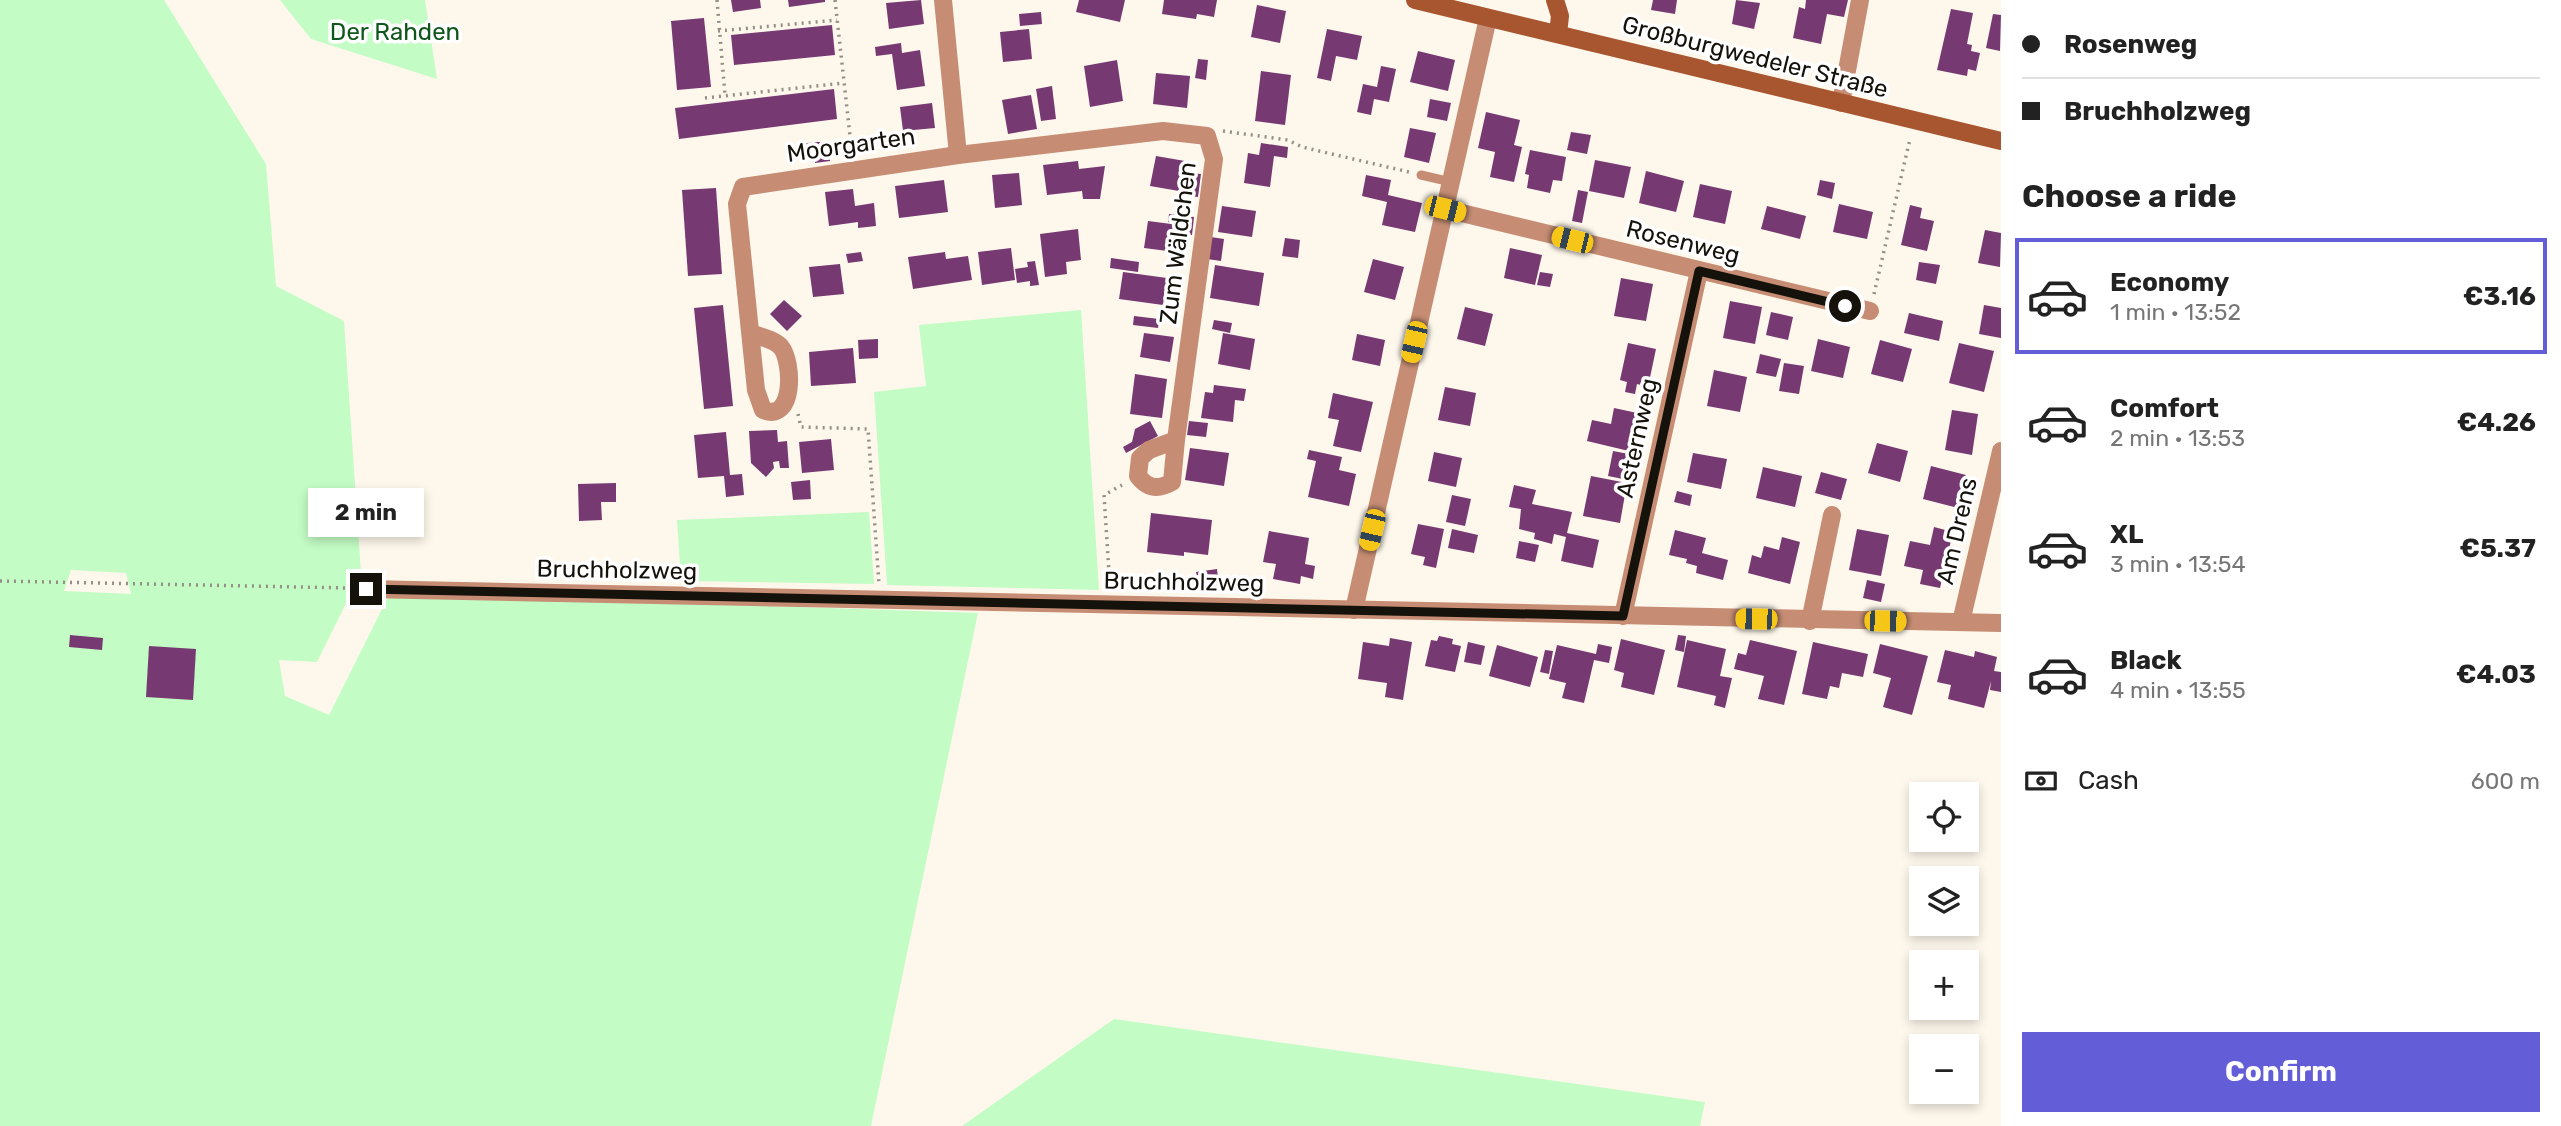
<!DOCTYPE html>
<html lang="en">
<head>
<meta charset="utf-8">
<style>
	:root { --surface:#fff; --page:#f6f6f6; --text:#222; --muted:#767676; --line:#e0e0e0; --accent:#635ed7 }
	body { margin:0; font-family:Rubik,sans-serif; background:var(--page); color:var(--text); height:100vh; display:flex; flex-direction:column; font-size:26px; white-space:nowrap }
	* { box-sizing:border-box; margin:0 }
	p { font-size:23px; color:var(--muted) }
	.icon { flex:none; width:38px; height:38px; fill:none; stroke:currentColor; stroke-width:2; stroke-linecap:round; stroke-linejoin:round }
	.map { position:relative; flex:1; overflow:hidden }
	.sheet { display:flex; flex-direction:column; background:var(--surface); width:560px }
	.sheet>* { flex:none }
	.banner { display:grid; align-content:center; height:154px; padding:0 21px; background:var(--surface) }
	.buttons { position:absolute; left:1909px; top:782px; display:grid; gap:14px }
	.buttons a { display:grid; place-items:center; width:70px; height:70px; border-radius:0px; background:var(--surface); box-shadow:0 4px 10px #0003; font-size:35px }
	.end { position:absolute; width:32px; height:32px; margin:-16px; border:9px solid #15120b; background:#fff; box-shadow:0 0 0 4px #fff }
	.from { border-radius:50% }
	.bubble { position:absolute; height:49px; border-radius:0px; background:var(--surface); box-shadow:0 4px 10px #0003; font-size:23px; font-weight:700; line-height:49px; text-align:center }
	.car { position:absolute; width:21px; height:42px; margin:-21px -10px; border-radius:9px; box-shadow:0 0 5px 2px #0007; background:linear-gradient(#f5c518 24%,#345 0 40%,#f5c518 0 76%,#345 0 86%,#f5c518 0) }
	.banner b { display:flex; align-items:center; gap:24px; height:66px; font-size:26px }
	.banner b+b { border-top:2px solid var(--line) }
	.banner i { width:18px; height:18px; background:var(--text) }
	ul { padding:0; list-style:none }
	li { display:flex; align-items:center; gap:21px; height:116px; margin:0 14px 10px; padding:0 7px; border:4px solid transparent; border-radius:0px }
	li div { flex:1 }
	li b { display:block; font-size:26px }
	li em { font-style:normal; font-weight:700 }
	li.selected { border-color:var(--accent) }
	li>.icon { width:63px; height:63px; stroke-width:1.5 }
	h2 { padding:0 21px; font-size:32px; line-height:84px }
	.pay { display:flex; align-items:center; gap:18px; height:77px; padding:0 21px; font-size:26px }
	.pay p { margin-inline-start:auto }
	.primary-button { display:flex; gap:14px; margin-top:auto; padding:14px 21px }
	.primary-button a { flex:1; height:80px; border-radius:0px; background:var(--accent); color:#fff; font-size:28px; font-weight:700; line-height:80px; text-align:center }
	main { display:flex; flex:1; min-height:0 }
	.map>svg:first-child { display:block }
	.green { fill:#c3fcc4; fill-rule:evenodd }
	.building { fill:#773972 }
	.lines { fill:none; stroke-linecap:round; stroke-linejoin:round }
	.path { stroke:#948f86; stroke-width:3.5; stroke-dasharray:2 5; stroke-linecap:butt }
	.lane { stroke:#c68d74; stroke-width:9 }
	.street { stroke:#c68d74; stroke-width:18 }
	.secondary { stroke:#a85630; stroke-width:18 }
	.route { stroke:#15120b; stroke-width:9 }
	.labels { text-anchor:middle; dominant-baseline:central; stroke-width:7; stroke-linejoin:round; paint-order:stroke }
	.park-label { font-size:24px; fill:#0f571a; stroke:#fff }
	.street-label { font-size:24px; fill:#15120b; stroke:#fff }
</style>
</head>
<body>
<main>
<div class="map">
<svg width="2001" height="1126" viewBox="0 0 2001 1126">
	<rect width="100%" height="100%" fill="#fef8ec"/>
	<g class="green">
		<path d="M0 0H164L266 164 276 286 344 321 361 573 317 662 279 660 285 696 329 715 392 589 677 603 978 613 871 1126H0ZM71 570 126 573 131 594 64 591Z"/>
		<path d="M280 0H425L437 79 311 39Z"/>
		<path d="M1081 310 1099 590 887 585 874 392 926 386 919 325Z"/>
		<path d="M869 512 874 584 681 581 677 520Z"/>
		<path d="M1114 1019 1705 1102 1700 1126H962Z"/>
	</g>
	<g class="building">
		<path d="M731 0H760L761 8 733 12Z"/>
		<path d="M788 0H825V2L789 7Z"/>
		<path d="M921 0 924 24 889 29 886 3Z"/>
		<path d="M1079 0H1125L1120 22 1076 12Z"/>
		<path d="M1164 0H1217L1214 17 1197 14 1196 19 1162 14Z"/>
		<path d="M1653 0H1677L1675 14 1651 10Z"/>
		<path d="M1736 0 1760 3 1754 29 1732 24Z"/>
		<path d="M1806 0H1848L1844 17 1827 14 1821 44 1793 38 1799 7 1805 9Z"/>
		<path d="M1257 5 1286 11 1280 43 1251 37Z"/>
		<path d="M1951 9 1973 13 1967 44 1972 45 1971 51 1980 53 1976 71 1968 69 1967 76 1937 70Z"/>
		<path d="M1041 12 1042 24 1020 26 1019 14Z"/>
		<path d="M1993 14 2001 15 2000 51 1986 48Z"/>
		<path d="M704 18 711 87 677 90 671 21Z"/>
		<path d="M832 25 835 55 734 65 731 35Z"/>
		<path d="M1029 29 1032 59 1003 62 1000 32Z"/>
		<path d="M1327 29 1362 36 1357 60 1336 56 1331 81 1317 78Z"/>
		<path d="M901 43 902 53 920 50 925 86 897 90 892 54 876 56 875 47Z"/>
		<path d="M1418 51 1455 60 1448 91 1410 82Z"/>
		<path d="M1198 59 1208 60 1206 80 1195 78Z"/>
		<path d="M1117 60 1123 101 1090 107 1084 66Z"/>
		<path d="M1381 66 1396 69 1389 102 1374 99 1371 115 1357 112 1363 84 1377 87Z"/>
		<path d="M1261 71 1291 75 1285 125 1255 121Z"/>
		<path d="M1156 73 1190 76 1187 108 1153 104Z"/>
		<path d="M1052 86 1056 119 1041 121 1036 89Z"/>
		<path d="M834 89 837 119 679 139 675 108Z"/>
		<path d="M1031 95 1037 129 1008 134 1002 100Z"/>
		<path d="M1430 99 1451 103 1447 121 1427 117Z"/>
		<path d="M932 103 935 128 903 131 900 107Z"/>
		<path d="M1486 112 1520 120 1514 145 1522 147 1514 182 1490 177 1495 152 1478 148Z"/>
		<path d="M1410 128 1436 133 1429 163 1404 157Z"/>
		<path d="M1571 132 1591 135 1587 154 1567 150Z"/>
		<path d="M813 142H834L835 151H829L830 161 815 163V157L806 158 804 144Z"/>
		<path d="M1261 143 1288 147 1287 158 1274 156 1270 187 1244 183 1248 153 1259 155Z"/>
		<path d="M1530 150 1566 157 1562 181 1553 180 1550 193 1527 188 1529 175 1525 174Z"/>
		<path d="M1156 156 1185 161 1179 191 1150 186Z"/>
		<path d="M1595 160 1631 167 1624 198 1589 191Z"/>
		<path d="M1078 161 1079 169 1105 166 1100 199H1083L1082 191 1047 195 1043 165Z"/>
		<path d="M1646 171 1684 181 1676 212 1639 203Z"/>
		<path d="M1184 172 1201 174 1198 197 1182 195Z"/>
		<path d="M1019 173 1022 205 995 208 992 175Z"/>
		<path d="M1366 175 1391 180 1388 195 1422 203 1415 232 1382 225 1387 202 1362 196Z"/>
		<path d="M944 180 948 212 899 218 895 186Z"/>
		<path d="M1820 180 1835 183 1832 199 1817 195Z"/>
		<path d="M1700 184 1732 191 1725 224 1693 217Z"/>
		<path d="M716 188 722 274 688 276 682 190Z"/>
		<path d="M853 189 855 206 874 203 876 226 858 228V222L829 226 825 192Z"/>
		<path d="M1578 190 1588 192 1582 223 1572 221Z"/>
		<path d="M1839 204 1873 212 1867 239 1833 232Z"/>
		<path d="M1910 205 1922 208 1920 218 1934 221 1927 251 1901 245Z"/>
		<path d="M1222 206 1256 211 1252 237 1218 232Z"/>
		<path d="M1767 206 1806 216 1800 239 1761 229Z"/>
		<path d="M1169 214 1194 217 1192 235 1177 233 1175 252 1144 248 1148 221 1179 225 1168 222Z"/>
		<path d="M1078 229 1081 260 1066 262 1067 274 1045 277 1040 234Z"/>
		<path d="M1985 230 2001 233 2000 267 1978 263Z"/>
		<path d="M1211 237 1224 239 1221 261 1207 259Z"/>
		<path d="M1285 238 1300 240 1298 258 1282 256Z"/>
		<path d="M1011 248 1015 280 982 285 978 252Z"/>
		<path d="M1510 248 1542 255 1535 285 1504 278Z"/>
		<path d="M861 252 863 261 848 263 846 254Z"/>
		<path d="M945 252 946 259 968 256 972 280 913 289 908 257Z"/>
		<path d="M1111 258 1139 262 1138 272 1110 268Z"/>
		<path d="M1373 259 1404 267 1395 300 1364 292Z"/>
		<path d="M1035 261 1039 285 1030 286V281L1017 283 1015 269 1028 267 1027 262Z"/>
		<path d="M1919 262 1940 265 1936 284 1916 280Z"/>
		<path d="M840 264 844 294 813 297 809 267Z"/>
		<path d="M1215 265 1264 273 1259 306 1210 298Z"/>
		<path d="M1123 272 1167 278 1163 305 1119 299Z"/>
		<path d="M1540 272 1553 274 1550 287 1537 285Z"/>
		<path d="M1621 278 1653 284 1646 321 1614 316Z"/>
		<path d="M784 300 802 316 787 331 770 314Z"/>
		<path d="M1730 301 1762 307 1755 344 1723 338Z"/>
		<path d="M723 305 733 406 704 409 694 308Z"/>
		<path d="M1984 305 2001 308V338L1979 334Z"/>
		<path d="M1465 307 1493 314 1485 346 1457 339Z"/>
		<path d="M1771 312 1793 317 1788 340 1766 335Z"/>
		<path d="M1909 313 1943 321 1939 341 1904 333Z"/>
		<path d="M1134 316 1159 319 1158 328 1133 325Z"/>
		<path d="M1214 320 1232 323 1230 333 1212 329Z"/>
		<path d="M1144 333 1174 337 1170 362 1140 357Z"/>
		<path d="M1223 333 1255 339 1250 370 1218 364Z"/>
		<path d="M1357 334 1385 340 1380 366 1352 360Z"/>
		<path d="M878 339V358L859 359 858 340Z"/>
		<path d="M1818 339 1850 347 1843 378 1811 371Z"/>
		<path d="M1880 340 1912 349 1903 382 1871 374Z"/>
		<path d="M1628 343 1656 349 1648 387 1637 384 1635 394 1625 392 1627 382 1620 380Z"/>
		<path d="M1959 343 1994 351 1984 392 1949 383Z"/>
		<path d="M853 348 856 383 811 386 809 352Z"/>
		<path d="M1760 354 1781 359 1776 377 1756 373Z"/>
		<path d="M1784 363 1804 366 1799 394 1779 391Z"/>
		<path d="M1714 370 1747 377 1740 412 1707 406Z"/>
		<path d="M1135 374 1167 379 1162 418 1130 414Z"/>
		<path d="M1214 385 1246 389 1244 401 1235 400 1233 422 1201 418 1205 392 1213 393Z"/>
		<path d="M1445 387 1476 393 1470 426 1438 420Z"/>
		<path d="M1333 393 1373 402 1361 452 1333 446 1339 420 1328 418Z"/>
		<path d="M1614 408 1642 414 1633 452 1587 441 1592 420 1611 424Z"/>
		<path d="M1952 410 1978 414 1972 455 1945 450Z"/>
		<path d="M1150 421 1158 436 1126 453 1123 447 1132 442 1135 429Z"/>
		<path d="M1189 421 1208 423 1206 437 1187 435Z"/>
		<path d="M777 430 778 442 787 441 789 468H780L779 461 773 462 774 468 766 477 751 463 749 431Z"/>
		<path d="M726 432 730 475 742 474 744 495 726 497 724 476 698 478 694 435Z"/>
		<path d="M831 439 834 470 802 473 799 442Z"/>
		<path d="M1877 443 1908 451 1900 482 1868 473Z"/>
		<path d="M1190 448 1229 453 1224 486 1185 480Z"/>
		<path d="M1309 450 1342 457 1339 470 1356 474 1349 506 1308 497 1316 461 1307 459Z"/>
		<path d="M1613 451 1634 455 1628 480 1608 476Z"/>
		<path d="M1434 452 1462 458 1456 487 1428 481Z"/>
		<path d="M1693 453 1727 459 1721 489 1687 482Z"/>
		<path d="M1931 466 1966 475 1958 508 1923 499Z"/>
		<path d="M1763 467 1802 476 1795 507 1756 498Z"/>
		<path d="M1821 472 1847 479 1841 500 1815 493Z"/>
		<path d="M1591 476 1627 483 1620 523 1583 516Z"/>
		<path d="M810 480 811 499 793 500 791 482Z"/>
		<path d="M616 483V502H601L602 520 579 521 578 484Z"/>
		<path d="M1514 485 1536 490 1532 504 1572 512 1567 533 1599 540 1593 568 1561 561 1566 537 1554 534 1552 544 1534 539 1535 533 1519 529 1521 509 1509 507Z"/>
		<path d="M1677 491 1692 495 1690 506 1674 502Z"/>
		<path d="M1452 495 1471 499 1465 526 1446 522Z"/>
		<path d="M1151 513 1212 520 1208 555 1184 552V556L1147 552Z"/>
		<path d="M1418 524 1444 529 1436 568 1423 565 1425 557 1411 554Z"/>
		<path d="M1934 527 1953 532 1940 588 1920 584 1923 570 1904 566 1910 541 1930 545Z"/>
		<path d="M1452 529 1478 535 1474 553 1448 548Z"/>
		<path d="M1857 529 1889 535 1881 576 1849 570Z"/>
		<path d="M1675 530 1706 538 1702 553 1728 560 1723 580 1696 573 1697 566 1686 563 1687 559 1669 555Z"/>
		<path d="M1269 531 1309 538 1305 564 1315 566 1313 579 1301 576 1300 584 1273 579 1276 564 1263 562Z"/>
		<path d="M1782 537 1800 542 1790 584 1748 573 1752 555 1761 558 1764 546 1779 550Z"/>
		<path d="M1519 541 1539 545 1535 562 1516 558Z"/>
		<path d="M1217 569 1219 588 1199 591 1196 572Z"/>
		<path d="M1867 580 1885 584 1881 602 1863 598Z"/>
		<path d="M70 635 103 638 102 650 69 647Z"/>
		<path d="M1678 635 1686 636 1684 652 1675 650Z"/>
		<path d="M1439 636 1453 639 1452 644 1461 646 1455 672 1425 666 1431 640 1437 641Z"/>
		<path d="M1390 638 1412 642 1403 700 1385 697 1387 683 1358 679 1363 642 1389 646Z"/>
		<path d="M1621 639 1665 650 1654 695 1621 687 1624 673 1614 670Z"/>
		<path d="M1687 640 1726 649 1720 676 1732 678 1725 708 1714 705 1716 696 1677 687Z"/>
		<path d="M1750 640 1797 651 1784 705 1758 699 1764 676 1734 669 1738 653 1746 655Z"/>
		<path d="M1468 642 1485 646 1481 665 1464 662Z"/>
		<path d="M1813 642 1868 654 1863 677 1842 673 1839 688 1830 686 1827 699 1802 694Z"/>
		<path d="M1598 644 1612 647 1609 663 1594 660 1584 703 1562 698 1566 683 1549 679 1557 645 1596 654Z"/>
		<path d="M1880 644 1928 656 1912 715 1883 707 1891 678 1873 673Z"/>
		<path d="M1497 645 1538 657 1530 687 1489 676Z"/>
		<path d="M149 646 196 649 193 700 146 697Z"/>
		<path d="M1545 650 1553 651 1549 674 1540 672Z"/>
		<path d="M1945 650 1974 657 1975 651 1997 657 1994 671 2001 672V692L1990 690 1991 681 1984 708 1948 699 1951 685 1937 682Z"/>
	</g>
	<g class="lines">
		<g class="path">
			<path d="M717 0 725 95"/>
			<path d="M835 0 852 154"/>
			<path d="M718 31 837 20"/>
			<path d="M705 98 844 83"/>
			<path d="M1223 131 1288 140 1302 147 1409 172"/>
			<path d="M1874 294 1910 139"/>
			<path d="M798 414 801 427 868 429 879 584"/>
			<path d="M0 581 348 588"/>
			<path d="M1110 588 1104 495 1122 485"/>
		</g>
		<path class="lane" d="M1421 175 1451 182"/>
		<g class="street">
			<path d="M943 0 958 155"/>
			<path d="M1841 103 1860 0"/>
			<path d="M1445 209 1870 311"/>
			<path d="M751 333C760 337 774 339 781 347 793 362 795 423 763 410L756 390 737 204 743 187 958 155 1163 131 1207 136 1214 159 1176 440 1149 450 1140 458 1138 476C1148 489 1158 490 1172 482L1176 440"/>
			<path d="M366 589 2001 623"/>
			<path d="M1354 610 1488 18"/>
			<path d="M1623 616 1699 271"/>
			<path d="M1810 621 1832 515"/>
			<path d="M1961 622 2001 451"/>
		</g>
		<g class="secondary">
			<path d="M1415 0 2001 141"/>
			<path d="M1555 0 1560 16 1558 34"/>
		</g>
	</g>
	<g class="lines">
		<path class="route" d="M366 589 1623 616 1699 271 1845 306"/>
	</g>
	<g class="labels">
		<g class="park-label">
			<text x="395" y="32">Der Rahden</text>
		</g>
		<g class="street-label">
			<text transform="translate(1755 57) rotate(14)">Großburgwedeler Straße</text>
			<text transform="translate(851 145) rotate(-8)">Moorgarten</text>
			<text transform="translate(1683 242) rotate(14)">Rosenweg</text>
			<text transform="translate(1178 243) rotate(-83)">Zum Wäldchen</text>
			<text transform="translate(1637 438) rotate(-78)">Asternweg</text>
			<text transform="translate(1957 531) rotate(-77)">Am Drens</text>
			<text transform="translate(617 570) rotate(1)">Bruchholzweg</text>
			<text transform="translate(1184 582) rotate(1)">Bruchholzweg</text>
		</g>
	</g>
</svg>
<div class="buttons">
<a><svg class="icon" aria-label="locate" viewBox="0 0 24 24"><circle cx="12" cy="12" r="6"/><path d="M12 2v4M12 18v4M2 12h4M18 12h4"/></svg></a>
<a><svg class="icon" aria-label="layers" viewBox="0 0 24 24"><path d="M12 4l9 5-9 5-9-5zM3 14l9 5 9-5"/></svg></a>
<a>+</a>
<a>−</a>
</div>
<i class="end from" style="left:1845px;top:306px"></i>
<i class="end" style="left:366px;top:589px"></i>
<div class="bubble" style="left:308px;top:488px;width:116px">2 min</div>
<i class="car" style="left:1445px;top:209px;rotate:104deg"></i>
<i class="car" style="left:1572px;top:240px;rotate:284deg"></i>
<i class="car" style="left:1414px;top:342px;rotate:193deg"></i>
<i class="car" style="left:1372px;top:530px;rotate:193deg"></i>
<i class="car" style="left:1756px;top:619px;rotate:271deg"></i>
<i class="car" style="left:1885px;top:621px;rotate:91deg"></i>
</div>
<section class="sheet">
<div class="banner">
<b><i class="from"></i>Rosenweg</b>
<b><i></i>Bruchholzweg</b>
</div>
<h2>Choose a ride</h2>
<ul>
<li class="selected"><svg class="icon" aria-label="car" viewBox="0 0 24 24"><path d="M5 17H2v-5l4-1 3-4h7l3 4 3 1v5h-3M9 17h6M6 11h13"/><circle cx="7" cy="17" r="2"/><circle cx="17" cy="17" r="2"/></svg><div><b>Economy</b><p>1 min · 13:52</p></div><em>€3.16</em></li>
<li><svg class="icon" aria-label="car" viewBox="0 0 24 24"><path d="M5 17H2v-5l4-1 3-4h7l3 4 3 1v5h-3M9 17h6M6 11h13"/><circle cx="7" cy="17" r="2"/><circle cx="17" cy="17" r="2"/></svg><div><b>Comfort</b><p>2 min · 13:53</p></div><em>€4.26</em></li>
<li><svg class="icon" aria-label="car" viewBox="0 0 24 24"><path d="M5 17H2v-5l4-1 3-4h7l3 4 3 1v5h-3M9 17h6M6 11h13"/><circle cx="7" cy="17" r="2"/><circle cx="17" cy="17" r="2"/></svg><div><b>XL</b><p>3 min · 13:54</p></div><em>€5.37</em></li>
<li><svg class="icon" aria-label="car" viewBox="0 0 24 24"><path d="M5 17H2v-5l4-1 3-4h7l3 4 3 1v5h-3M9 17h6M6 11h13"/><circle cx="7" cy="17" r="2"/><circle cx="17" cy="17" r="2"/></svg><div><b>Black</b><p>4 min · 13:55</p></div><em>€4.03</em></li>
</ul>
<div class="pay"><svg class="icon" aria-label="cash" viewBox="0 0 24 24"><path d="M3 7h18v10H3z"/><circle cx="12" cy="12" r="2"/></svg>Cash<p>600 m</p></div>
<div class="primary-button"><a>Confirm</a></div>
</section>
</main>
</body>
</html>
